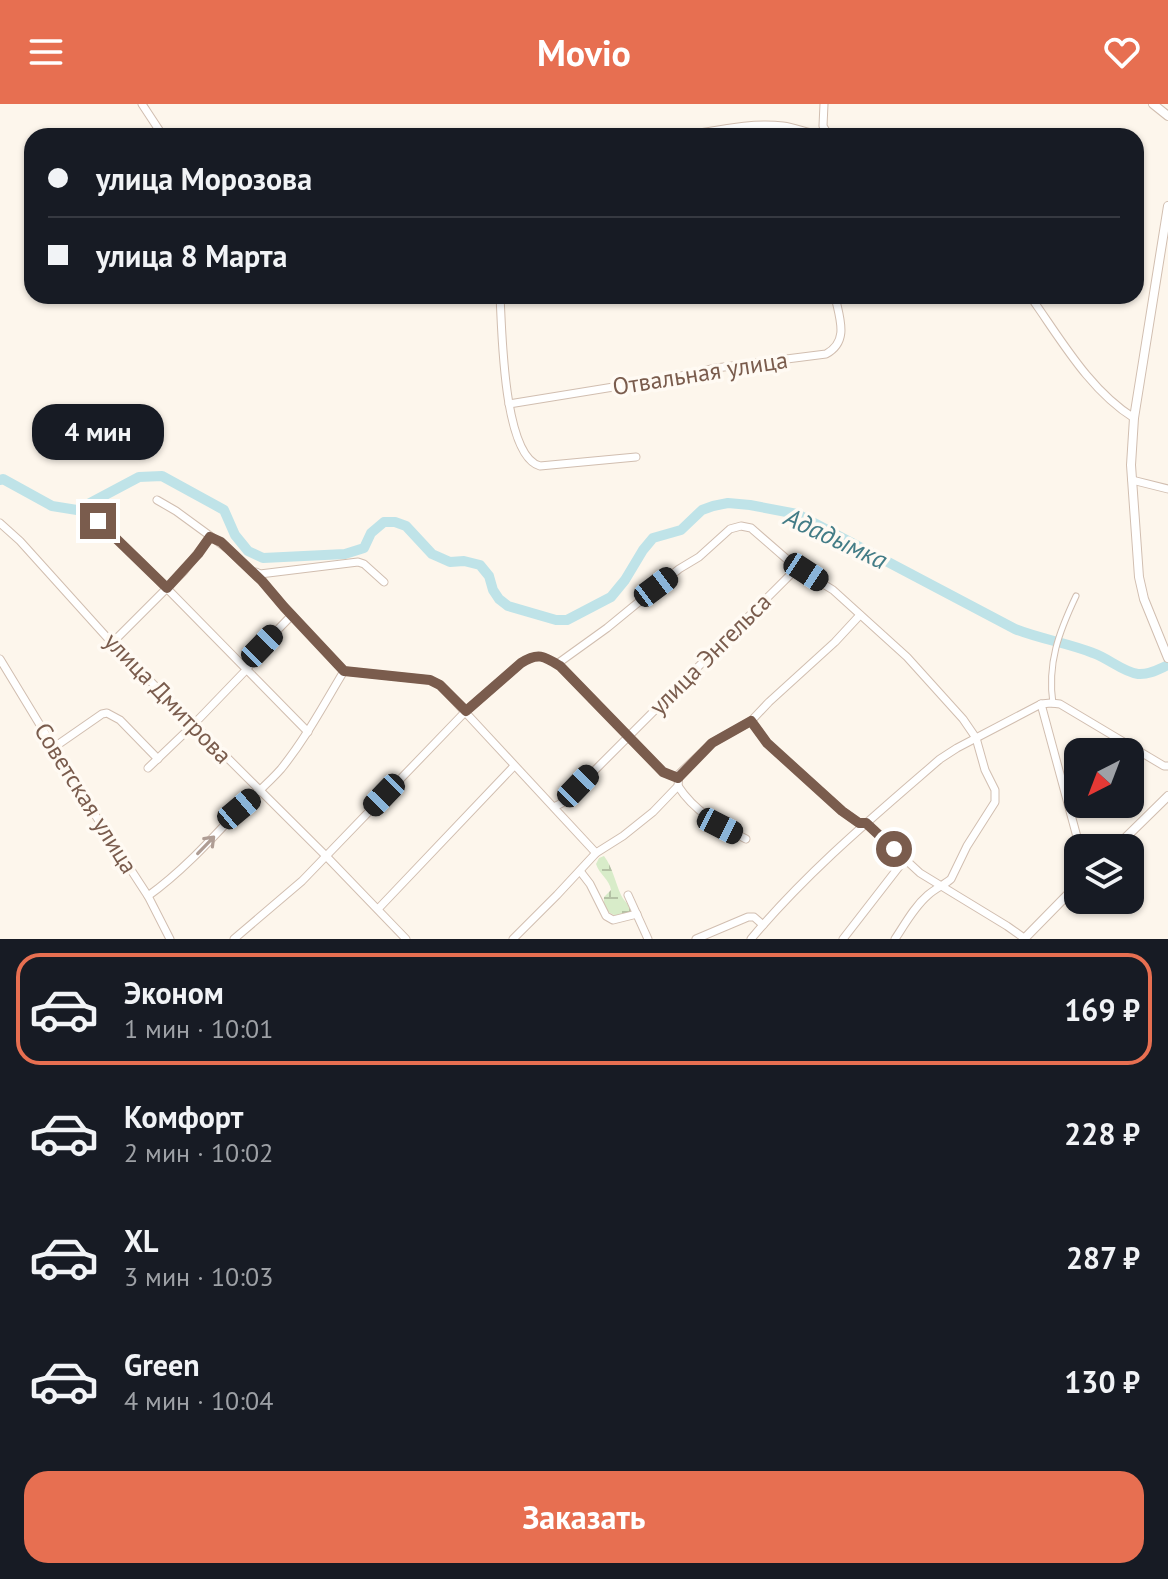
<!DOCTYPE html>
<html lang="ru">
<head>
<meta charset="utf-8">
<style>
	:root { --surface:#171b24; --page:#20242c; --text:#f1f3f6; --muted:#9ea1a6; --line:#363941; --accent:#e76f51 }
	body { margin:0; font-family:"PT Sans",sans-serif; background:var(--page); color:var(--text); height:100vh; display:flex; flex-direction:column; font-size:30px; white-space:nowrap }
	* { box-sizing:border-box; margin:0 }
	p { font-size:26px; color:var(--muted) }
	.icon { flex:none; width:44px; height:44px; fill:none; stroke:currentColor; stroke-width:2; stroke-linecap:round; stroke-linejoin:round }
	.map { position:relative; height:835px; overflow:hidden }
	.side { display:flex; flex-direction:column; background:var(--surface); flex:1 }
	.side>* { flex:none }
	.hud { position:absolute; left:24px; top:24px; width:1120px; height:176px; border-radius:24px; box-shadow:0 2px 6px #0004; display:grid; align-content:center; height:176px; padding:0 24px; background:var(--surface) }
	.needle { width:52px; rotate:222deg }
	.fabs { position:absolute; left:1064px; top:634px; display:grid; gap:16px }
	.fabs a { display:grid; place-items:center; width:80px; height:80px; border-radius:16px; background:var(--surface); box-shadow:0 2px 6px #0004; font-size:40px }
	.end { position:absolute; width:36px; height:36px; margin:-18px; border:10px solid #7a5c4d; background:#fff; box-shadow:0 0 0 4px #fff }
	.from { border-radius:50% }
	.bubble { position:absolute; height:56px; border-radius:24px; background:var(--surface); box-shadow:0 2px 6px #0004; font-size:26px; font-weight:700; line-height:56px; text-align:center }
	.car { position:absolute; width:24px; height:48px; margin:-24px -12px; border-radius:10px; box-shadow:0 0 6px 2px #0007; background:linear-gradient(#222 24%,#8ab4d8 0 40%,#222 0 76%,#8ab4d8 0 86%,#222 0) }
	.hud b { display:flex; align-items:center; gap:28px; height:76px; font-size:30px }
	.hud b+b { border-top:2px solid var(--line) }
	.hud i { width:20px; height:20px; background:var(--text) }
	ul { padding:14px 0 0; list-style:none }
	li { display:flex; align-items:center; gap:24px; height:112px; margin:0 16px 12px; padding:0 8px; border:4px solid transparent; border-radius:24px }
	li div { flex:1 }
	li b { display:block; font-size:30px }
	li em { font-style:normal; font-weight:700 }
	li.active { border-color:var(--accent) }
	li>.icon { width:72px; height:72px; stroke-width:1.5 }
	.primary-button { display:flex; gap:16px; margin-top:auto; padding:16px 24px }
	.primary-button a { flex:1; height:92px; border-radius:24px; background:var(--accent); color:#fff; font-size:32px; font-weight:700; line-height:92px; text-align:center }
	header { display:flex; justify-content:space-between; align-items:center; height:104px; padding:0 24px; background:var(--accent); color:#fff; font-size:36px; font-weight:700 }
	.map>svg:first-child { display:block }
	.wetland { fill:url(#wetland-marsh) }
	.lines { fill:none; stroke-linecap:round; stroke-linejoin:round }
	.river { stroke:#bfe3e8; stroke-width:10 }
	.pedestrian-casing { stroke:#d1beb0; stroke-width:7 }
	.minor-casing { stroke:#d1beb0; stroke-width:9 }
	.tertiary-casing { stroke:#d1beb0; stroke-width:10 }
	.pedestrian { stroke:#fff; stroke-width:5 }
	.minor { stroke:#fff; stroke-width:7 }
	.tertiary { stroke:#fff; stroke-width:8 }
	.oneway { stroke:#af9d94 }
	.route { stroke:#7a5c4d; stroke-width:10 }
	.labels { text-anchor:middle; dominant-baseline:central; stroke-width:7; stroke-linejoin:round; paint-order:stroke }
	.street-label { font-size:24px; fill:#7a5c4d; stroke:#fffaf3 }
	.water-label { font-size:26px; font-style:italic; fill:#437c86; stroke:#fffaf3 }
</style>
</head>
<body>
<header><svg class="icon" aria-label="menu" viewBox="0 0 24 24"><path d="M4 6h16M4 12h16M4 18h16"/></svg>Movio<svg class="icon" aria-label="heart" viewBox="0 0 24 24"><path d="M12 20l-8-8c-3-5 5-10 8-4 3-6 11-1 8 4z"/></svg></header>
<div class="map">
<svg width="1168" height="835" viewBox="0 0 1168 835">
	<defs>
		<pattern id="wetland-marsh" width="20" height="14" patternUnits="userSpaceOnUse" patternTransform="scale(2)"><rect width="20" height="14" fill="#d8ecc9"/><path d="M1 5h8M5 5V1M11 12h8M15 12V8" fill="none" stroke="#b4c2a5"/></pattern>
	</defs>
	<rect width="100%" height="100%" fill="#fdf6ec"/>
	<path class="wetland" d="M604 752C613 764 615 778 621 791 625 799 630 800 631 808L617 812C607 809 603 804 604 793L611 786C610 776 599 770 596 760L599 754Z"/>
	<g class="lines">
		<path class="river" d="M0 376 3 375 52 402 77 406 139 373 162 372 224 406 235 431 248 447 263 454 345 450 364 444 371 429 384 418H395L406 422 432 450 450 458 464 457 480 461 489 472 493 486 499 495 508 502 556 516H567L611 493 625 476 643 446 653 434 681 426 702 406 713 402 728 399 750 401 797 410 1015 525C1040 535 1068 539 1093 549 1108 554 1123 568 1138 570 1149 571 1159 565 1168 561"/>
		<g class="pedestrian-casing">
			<path id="pedestrian" d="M1053 600C1047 559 1059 528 1076 492"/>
		</g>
		<g class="minor-casing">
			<g id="minor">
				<path d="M142 0 163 32"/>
				<path d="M824 0 823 22 829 32"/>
				<path d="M682 32C715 27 750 18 783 22 799 24 811 32 827 30"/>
				<path d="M500 192C502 226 503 352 540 362L636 353"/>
				<path d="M1030 192C1060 234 1089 286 1134 314"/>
				<path d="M509 300 681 272 716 264 826 250C850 237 839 213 835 192"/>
				<path d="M1132 376 1168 385"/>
				<path d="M157 396 176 407 228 445 262 477 284 503 344 567 430 576 440 581 596 749"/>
				<path d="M94 411 98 417 142 459 308 628"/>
				<path d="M0 419 20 437 112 539 326 752 406 835"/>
				<path d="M256 468 260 470 358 458 364 460 384 478"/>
				<path d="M112 539 184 467 210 433"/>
				<path d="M0 555 88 700 148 792 170 835"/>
				<path d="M557 560 607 524 679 465 699 453 730 425 741 422 751 424 797 464 833 486 907 553 963 615 976 634 985 666 995 686V698L967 742 951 775C944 781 936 784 928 791 914 803 905 820 895 835"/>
				<path d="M1041 600 1080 744"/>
				<path d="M751 617 767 639 842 707 859 719H866L920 769 1007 822 1024 834"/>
				<path d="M53 644 102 610 107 609 120 616 158 655"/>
				<path d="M148 664 193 621 247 565 262 542 292 511"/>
				<path d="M678 682C694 707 720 722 746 735"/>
				<path d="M554 703 562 699 797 464"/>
				<path d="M580 767 590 780 606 812 613 816 637 810"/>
				<path d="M628 791 648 835"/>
				<path d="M148 792C180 769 206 741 233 712 248 696 266 682 281 665 306 634 324 600 344 567"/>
				<path d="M378 805 514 662"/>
				<path d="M234 835 302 777 466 607 521 559C538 548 545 552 560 562L663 668 678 674"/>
				<path d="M513 835 557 791 596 749 623 732 653 708 678 682 679 670 712 639 751 617 769 598 835 538 860 511"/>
				<path d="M696 835 748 813H754L763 821"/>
				<path d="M751 835C808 767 873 713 940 655L957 644 1041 600 1051 599 1060 600 1164 662H1168"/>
				<path d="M843 835 905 755"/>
			</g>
		</g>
		<g class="tertiary-casing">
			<g id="tertiary">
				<path d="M1153 0 1168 12"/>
				<path d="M1168 102 1134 314 1131 361 1139 473 1144 495 1168 554"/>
				<path d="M1115 744 1168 692"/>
				<path d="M1024 835 1078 780"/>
			</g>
		</g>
		<use href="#pedestrian" class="pedestrian"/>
		<use href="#minor" class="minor"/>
		<use href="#tertiary" class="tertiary"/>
	</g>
	<defs><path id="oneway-shaft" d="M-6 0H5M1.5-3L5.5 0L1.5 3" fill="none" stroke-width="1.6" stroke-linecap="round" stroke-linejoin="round" transform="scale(2)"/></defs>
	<use class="oneway" href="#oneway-shaft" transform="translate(206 741) rotate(-46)"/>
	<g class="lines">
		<path class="route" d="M98 417 167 484 198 450 210 433 221 438 262 477 284 503 344 567 430 576 440 581 466 607 521 559C538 548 544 552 560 562L663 668 678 674 712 639 751 617 767 639 842 707 859 719H866L894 745"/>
	</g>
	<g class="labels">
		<g class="street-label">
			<text transform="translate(700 269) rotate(-9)">Отвальная улица</text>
			<text transform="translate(710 550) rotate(-45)">улица Энгельса</text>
			<text transform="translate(168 594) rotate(46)">улица Дмитрова</text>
			<text transform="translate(86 694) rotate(58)">Советская улица</text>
		</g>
		<g class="water-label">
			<text transform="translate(836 434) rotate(25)">Ададымка</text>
		</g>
	</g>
</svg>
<div class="fabs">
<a><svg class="needle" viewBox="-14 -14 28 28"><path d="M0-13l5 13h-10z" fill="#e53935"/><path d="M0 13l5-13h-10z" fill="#9ea1a6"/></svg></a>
<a><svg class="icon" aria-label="layers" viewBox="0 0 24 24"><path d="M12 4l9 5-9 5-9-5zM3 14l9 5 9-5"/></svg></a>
</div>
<i class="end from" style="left:894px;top:745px"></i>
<i class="end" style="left:98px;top:417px"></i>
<div class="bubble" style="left:32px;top:300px;width:132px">4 мин</div>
<i class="car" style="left:806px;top:468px;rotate:123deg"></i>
<i class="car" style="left:656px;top:483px;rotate:53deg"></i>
<i class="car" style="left:262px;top:542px;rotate:44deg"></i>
<i class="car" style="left:578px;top:682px;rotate:44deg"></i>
<i class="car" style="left:384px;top:691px;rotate:224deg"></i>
<i class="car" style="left:239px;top:705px;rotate:50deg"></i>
<i class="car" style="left:720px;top:722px;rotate:117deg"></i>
<div class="hud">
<b><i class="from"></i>улица Морозова</b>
<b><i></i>улица 8 Марта</b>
</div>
</div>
<section class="side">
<ul>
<li class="active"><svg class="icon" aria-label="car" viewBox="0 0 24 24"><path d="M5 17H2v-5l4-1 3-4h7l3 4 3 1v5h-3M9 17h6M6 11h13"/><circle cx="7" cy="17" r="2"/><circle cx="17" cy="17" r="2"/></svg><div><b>Эконом</b><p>1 мин · 10:01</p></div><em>169 ₽</em></li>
<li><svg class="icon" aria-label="car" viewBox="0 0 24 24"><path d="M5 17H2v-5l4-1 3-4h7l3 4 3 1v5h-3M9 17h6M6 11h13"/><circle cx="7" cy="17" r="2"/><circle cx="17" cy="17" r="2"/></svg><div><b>Комфорт</b><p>2 мин · 10:02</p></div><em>228 ₽</em></li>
<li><svg class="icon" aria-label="car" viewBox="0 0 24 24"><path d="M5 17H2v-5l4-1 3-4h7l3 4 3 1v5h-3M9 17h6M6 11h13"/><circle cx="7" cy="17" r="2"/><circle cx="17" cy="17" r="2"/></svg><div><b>XL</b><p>3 мин · 10:03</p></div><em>287 ₽</em></li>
<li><svg class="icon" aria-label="car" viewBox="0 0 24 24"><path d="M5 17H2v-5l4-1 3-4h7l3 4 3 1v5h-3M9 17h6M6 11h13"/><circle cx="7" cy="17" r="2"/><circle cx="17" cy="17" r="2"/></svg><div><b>Green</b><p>4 мин · 10:04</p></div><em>130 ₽</em></li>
</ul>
<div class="primary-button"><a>Заказать</a></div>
</section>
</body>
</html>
